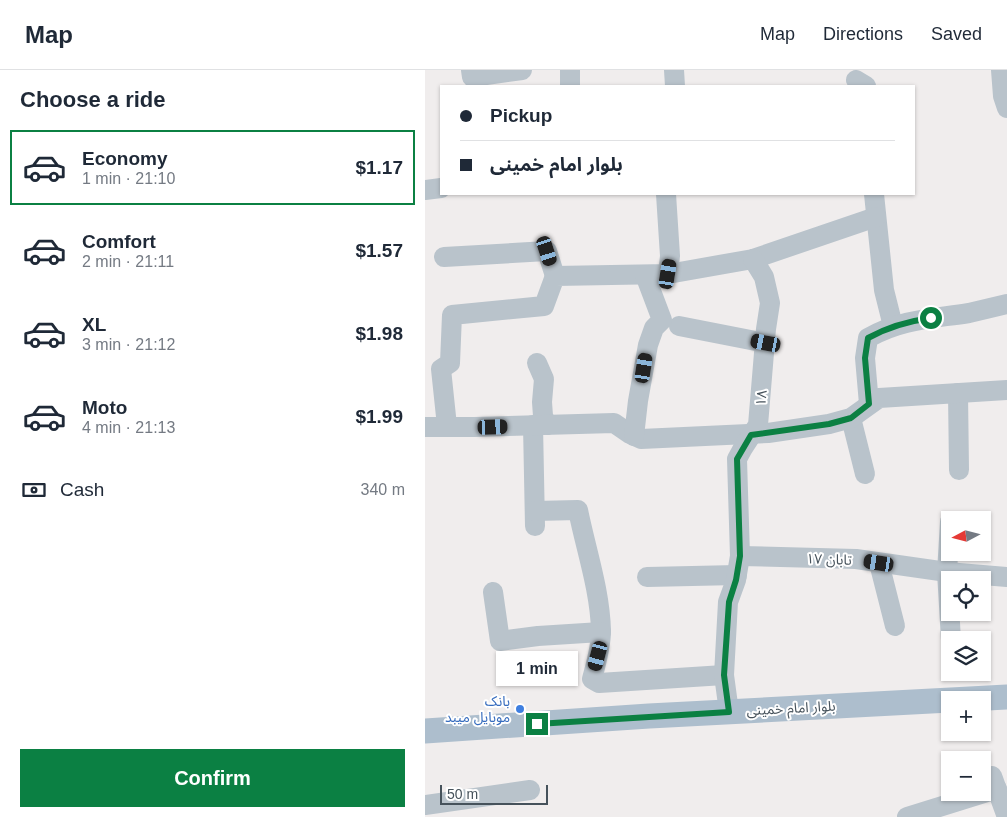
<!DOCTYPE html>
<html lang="en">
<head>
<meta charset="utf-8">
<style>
	:root { --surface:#fff; --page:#f2f2f3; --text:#1f2937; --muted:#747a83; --line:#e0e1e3; --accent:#0b8043 }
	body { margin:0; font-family:Arial,"Noto Sans Arabic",sans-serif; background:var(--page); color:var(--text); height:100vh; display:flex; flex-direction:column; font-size:19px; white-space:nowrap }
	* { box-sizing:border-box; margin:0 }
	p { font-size:16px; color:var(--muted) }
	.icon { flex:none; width:28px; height:28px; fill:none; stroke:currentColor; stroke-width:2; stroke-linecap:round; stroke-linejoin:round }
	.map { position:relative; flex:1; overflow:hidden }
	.details { display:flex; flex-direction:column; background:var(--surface); width:425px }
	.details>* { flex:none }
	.top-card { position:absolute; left:15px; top:15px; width:475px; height:110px; border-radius:0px; box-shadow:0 1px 4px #0004; display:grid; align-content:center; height:110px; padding:0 20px; background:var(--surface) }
	.needle { width:32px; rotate:263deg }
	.tools { position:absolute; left:516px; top:441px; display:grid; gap:10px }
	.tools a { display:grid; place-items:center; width:50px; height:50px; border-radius:0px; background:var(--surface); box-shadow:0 1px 4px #0004; font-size:25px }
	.scale { position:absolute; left:15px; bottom:12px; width:108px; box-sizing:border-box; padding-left:5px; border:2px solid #46525b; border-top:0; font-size:14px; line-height:18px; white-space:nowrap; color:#46525b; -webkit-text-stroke:4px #fff; paint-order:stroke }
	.end { position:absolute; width:22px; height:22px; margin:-11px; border:6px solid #0b8043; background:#fff; box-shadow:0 0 0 2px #fff }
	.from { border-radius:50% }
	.bubble { position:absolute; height:35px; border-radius:0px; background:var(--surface); box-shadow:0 1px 4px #0004; font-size:16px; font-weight:800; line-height:35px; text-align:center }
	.car { position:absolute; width:15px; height:30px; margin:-15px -8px; border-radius:6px; box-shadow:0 0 4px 1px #0007; background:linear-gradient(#222 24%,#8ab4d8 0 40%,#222 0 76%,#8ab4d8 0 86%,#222 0) }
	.top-card b { display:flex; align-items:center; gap:18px; height:48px; font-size:19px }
	.top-card b+b { border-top:1px solid var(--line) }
	.top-card i { width:12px; height:12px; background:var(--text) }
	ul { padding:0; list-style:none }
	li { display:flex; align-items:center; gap:15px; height:75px; margin:0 10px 8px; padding:0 10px; border:2px solid transparent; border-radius:0px }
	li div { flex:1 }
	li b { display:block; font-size:19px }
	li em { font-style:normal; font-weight:800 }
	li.current { border-color:var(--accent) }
	li>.icon { width:45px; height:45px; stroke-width:1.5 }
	h2 { padding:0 20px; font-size:22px; line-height:60px }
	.pay { display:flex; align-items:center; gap:12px; height:55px; padding:0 20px; font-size:19px }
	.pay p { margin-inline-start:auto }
	.action { display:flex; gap:10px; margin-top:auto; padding:10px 20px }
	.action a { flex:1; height:58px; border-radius:0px; background:var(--accent); color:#fff; font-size:20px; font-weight:800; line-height:58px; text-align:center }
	header { display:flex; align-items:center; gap:30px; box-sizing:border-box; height:70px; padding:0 25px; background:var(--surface); border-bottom:1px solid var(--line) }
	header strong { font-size:24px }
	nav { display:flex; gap:28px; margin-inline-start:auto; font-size:18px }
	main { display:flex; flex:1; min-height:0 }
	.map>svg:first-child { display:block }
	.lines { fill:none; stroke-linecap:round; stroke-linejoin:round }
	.minor { stroke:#b9c3cb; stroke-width:20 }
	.major { stroke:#adbecd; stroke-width:25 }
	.route { stroke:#0b8043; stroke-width:6 }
	.shop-dot { fill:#3f7fe0; stroke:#fff; stroke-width:2 }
	.labels { text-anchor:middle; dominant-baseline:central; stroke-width:4; stroke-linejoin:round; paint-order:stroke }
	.street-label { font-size:14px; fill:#46525b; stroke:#fff }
	.shop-label { font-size:14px; fill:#366cbe; stroke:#fff; text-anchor:end }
</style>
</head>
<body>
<header>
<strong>Map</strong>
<nav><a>Map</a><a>Directions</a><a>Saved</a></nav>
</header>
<main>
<section class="details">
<h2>Choose a ride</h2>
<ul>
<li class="current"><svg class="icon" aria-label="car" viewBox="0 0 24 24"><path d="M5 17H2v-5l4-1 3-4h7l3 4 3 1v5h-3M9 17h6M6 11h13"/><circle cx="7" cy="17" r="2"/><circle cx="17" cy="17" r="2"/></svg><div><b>Economy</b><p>1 min · 21:10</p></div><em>$1.17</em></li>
<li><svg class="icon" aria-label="car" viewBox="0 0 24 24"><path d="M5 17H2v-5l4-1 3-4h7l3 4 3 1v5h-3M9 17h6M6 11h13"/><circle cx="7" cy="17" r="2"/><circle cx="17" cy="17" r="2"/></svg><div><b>Comfort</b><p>2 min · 21:11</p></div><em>$1.57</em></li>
<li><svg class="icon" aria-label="car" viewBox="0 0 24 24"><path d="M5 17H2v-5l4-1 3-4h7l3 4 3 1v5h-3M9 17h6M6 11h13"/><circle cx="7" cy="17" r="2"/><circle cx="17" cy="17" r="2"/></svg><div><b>XL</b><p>3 min · 21:12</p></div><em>$1.98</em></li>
<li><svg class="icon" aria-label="car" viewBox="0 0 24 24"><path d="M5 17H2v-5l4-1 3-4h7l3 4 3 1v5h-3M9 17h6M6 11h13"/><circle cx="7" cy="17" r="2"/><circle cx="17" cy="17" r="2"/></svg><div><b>Moto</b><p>4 min · 21:13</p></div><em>$1.99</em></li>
</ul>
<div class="pay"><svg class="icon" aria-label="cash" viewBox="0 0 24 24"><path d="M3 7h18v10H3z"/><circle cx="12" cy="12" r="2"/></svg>Cash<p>340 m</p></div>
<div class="action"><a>Confirm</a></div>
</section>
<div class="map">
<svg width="582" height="747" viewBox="0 0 582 747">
	<rect width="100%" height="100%" fill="#f0eded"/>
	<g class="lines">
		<g class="minor">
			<path d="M46 0 47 7 97 0"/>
			<path d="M145 0V16"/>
			<path d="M249 0 250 16"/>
			<path d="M576 0 578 26 582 38"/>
			<path d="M431 10 441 16"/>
			<path d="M0 120 16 118"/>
			<path d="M241 124 245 186 243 204"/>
			<path d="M449 124 459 220 468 256"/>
			<path d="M19 187 122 181 130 206"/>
			<path d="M254 256 341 273"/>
			<path d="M112 293 119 309 117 332 118 346 122 355"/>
			<path d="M533 323 534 400"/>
			<path d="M444 334 440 288 443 268C477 249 506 249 544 243 557 240 569 237 582 234"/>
			<path d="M426 348 440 404"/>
			<path d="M108 355 110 456"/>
			<path d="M22 356 16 299 25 293 27 245 119 236 130 206 243 204 328 189 451 147"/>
			<path d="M0 357H49L189 353 205 364 216 369 343 363 404 354 426 348 454 328 582 320"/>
			<path d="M209 366 213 331 223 275 229 258 237 250 220 205"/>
			<path d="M110 441 153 440C161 480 175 520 176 561 176 577 171 594 167 609L174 613 299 605"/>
			<path d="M525 452 522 502 526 570"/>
			<path d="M315 486 431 489 522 502 582 507"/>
			<path d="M454 493 470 556"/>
			<path d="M222 507 312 505"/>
			<path d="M68 522 75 571 113 566 176 562"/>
			<path d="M304 642 299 605 303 532 311 510 315 486 312 389 318 378 333 355 341 259 345 233 339 207 328 189"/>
			<path d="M567 706 582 747"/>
			<path d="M0 735 105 720"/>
			<path d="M482 747 572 719"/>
		</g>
		<path class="major" d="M0 661 224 646 582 627"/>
	</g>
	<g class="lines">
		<path class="route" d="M112 654 304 642 299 605 304 532 311 510 315 486 312 389 326 365 404 354 426 348 444 334 440 288 443 268C463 257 484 251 506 248"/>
	</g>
	<circle class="shop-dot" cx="95" cy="639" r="5"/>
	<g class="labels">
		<g class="street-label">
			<text transform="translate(336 328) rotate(-85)">۱۸</text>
			<text transform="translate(404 489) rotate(2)">تابان ۱۷</text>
			<text transform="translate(366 638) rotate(-3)">بلوار امام خمینی</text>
		</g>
		<g class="shop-label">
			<text x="85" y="631">بانک<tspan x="85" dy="16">موبایل میبد</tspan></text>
		</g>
	</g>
</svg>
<div class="tools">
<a><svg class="needle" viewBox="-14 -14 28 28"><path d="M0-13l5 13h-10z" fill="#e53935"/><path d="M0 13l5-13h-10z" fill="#747a83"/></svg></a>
<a><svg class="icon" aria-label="locate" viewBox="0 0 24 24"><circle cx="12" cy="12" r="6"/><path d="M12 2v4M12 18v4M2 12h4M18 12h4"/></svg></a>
<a><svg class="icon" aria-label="layers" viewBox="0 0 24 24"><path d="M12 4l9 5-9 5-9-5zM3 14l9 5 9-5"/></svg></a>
<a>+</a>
<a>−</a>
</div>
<div class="scale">50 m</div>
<i class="end from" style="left:506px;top:248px"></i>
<i class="end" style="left:112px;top:654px"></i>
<div class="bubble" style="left:71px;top:581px;width:82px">1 min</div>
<i class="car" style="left:122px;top:181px;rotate:162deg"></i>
<i class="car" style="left:243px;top:204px;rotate:9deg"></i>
<i class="car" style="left:341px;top:273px;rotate:281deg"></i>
<i class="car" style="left:219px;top:298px;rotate:9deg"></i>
<i class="car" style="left:68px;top:357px;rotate:88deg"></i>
<i class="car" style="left:454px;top:493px;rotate:279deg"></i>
<i class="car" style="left:173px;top:586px;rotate:195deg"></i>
<div class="top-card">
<b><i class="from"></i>Pickup</b>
<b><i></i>بلوار امام خمینی</b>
</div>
</div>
</main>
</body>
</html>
